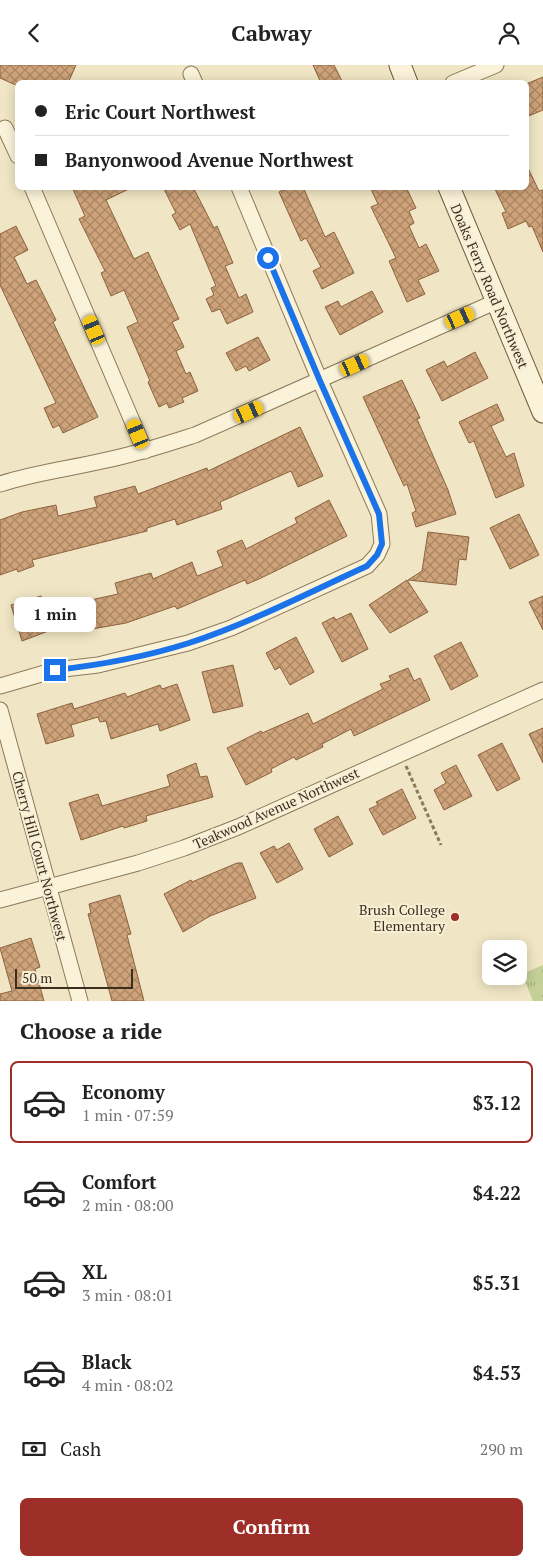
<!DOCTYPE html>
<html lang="en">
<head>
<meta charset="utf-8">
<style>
	:root { --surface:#fff; --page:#f2f2f2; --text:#222; --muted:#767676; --line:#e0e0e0; --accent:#9d2f28 }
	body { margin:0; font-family:"PT Serif",serif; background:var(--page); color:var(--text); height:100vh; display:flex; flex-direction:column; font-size:19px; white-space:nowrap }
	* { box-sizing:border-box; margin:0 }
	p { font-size:16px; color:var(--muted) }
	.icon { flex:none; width:28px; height:28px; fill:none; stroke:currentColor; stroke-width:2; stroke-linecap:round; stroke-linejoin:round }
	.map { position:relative; height:936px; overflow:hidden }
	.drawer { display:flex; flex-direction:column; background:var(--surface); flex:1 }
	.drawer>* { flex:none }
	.top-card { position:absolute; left:15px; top:15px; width:514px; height:110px; border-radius:8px; box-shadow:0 2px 12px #0003; display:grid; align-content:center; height:110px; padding:0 20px; background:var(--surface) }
	.buttons { position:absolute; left:482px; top:875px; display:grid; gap:10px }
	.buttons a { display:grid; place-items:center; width:45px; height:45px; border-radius:8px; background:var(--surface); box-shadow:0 2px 12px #0003; font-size:25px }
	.scale { position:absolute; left:15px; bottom:12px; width:118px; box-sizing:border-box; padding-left:5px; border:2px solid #3b2e1f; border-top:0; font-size:14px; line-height:18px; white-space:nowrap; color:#3b2e1f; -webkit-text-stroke:4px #f7efd5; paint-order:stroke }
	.end { position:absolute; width:22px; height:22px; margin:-11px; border:6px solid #1a73e8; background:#fff; box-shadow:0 0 0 2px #fff }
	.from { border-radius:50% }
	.bubble { position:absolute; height:35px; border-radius:8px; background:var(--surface); box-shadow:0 2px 12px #0003; font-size:16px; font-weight:600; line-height:35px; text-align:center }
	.car { position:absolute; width:15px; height:30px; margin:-15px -8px; border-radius:6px; box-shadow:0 0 4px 1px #0007; background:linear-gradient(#f5c518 24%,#345 0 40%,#f5c518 0 76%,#345 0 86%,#f5c518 0) }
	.top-card b { display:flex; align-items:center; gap:18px; height:48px; font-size:19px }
	.top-card b+b { border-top:1px solid var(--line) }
	.top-card i { width:12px; height:12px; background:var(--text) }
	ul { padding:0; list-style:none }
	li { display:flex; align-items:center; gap:15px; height:82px; margin:0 10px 8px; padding:0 10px; border:2px solid transparent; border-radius:8px }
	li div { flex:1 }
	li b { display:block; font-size:19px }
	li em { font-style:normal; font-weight:600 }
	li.active { border-color:var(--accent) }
	li>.icon { width:45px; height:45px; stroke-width:1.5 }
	h2 { padding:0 20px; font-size:22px; line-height:60px }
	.pay { display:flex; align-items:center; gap:12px; height:55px; padding:0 20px; font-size:19px }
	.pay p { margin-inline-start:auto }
	.cta { display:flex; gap:10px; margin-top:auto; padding:10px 20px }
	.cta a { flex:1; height:58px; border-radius:8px; background:var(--accent); color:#fff; font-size:20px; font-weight:600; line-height:58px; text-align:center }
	header { display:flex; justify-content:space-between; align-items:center; height:65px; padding:0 20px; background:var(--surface); font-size:22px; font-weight:600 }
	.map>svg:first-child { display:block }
	.grass { fill:url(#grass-tufts) }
	.building { fill:url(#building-cross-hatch); stroke:#8c623f }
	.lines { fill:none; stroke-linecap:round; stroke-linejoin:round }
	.minor-casing { stroke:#8c785a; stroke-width:17 }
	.secondary-casing { stroke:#6e593d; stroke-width:23 }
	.path { stroke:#8c785a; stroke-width:3; stroke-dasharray:4 2.5; stroke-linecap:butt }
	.minor { stroke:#faf2d9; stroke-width:15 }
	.secondary { stroke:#faf2d9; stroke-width:21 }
	.route { stroke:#1a73e8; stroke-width:6 }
	.poi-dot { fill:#9d2f28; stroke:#f7efd5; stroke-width:2 }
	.labels { text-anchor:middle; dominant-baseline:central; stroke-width:4; stroke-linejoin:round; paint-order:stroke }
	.street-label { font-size:14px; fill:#3b2e1f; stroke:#f7efd5 }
	.poi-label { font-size:14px; fill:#3b2e1f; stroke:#f7efd5; text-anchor:end }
</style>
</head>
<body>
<header><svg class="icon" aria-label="back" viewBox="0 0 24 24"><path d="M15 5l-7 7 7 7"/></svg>Cabway<svg class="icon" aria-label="person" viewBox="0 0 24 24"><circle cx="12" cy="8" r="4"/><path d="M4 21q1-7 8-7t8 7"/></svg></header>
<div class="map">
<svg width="543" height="936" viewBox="0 0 543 936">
	<defs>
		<pattern id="grass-tufts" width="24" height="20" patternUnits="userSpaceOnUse" patternTransform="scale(1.25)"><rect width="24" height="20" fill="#c5cf98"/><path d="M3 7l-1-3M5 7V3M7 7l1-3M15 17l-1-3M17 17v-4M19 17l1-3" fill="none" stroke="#aab283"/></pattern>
		<pattern id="building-cross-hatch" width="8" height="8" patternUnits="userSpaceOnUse" patternTransform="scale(1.25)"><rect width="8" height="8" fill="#cfa37a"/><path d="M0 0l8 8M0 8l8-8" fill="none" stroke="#a98563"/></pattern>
	</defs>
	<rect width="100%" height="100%" fill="#f0e6c5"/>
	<path class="grass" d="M543 900V936H533L522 909Z"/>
	<g class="building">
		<path d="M0 0H76L68 18H18V21L0 13Z"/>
		<path d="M313 0H334L343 18H321Z"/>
		<path d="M543 12V45L526 52V19Z"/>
		<path d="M526 99 539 126 543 125V187L532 161 529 162 526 156 508 164 502 148 506 147 494 122H526Z"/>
		<path d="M72 122H133L106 135 134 194 148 187 179 254 172 257 184 282 176 286 186 309 190 307 198 326 182 333 184 337 169 343 167 338 159 342 148 317 150 316 127 262 138 257 124 225 111 231 101 208 105 206 79 154 85 151Z"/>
		<path d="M163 122H193L214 163 217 161 233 198 225 201 239 233 246 229 253 247 227 259 220 244 212 247 206 234 214 230 211 223 216 221 190 159 180 165 172 150 176 148Z"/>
		<path d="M289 122H303L325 172 334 167 354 208 322 224 313 206 321 202 306 173 301 176 279 127Z"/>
		<path d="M370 122H406L416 143 409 146 414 158 409 161 419 183 426 179 439 206 418 215 425 229 407 237 389 196 396 193 371 142 378 139Z"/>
		<path d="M16 161 28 185 14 192 27 219 36 215 56 255 53 257 98 352 63 368 59 360 53 363 44 343 56 338 0 220V169Z"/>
		<path d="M372 226 383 247 340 270 325 242 338 236 341 242Z"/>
		<path d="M258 272 270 295 249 306 246 301 236 306 226 288Z"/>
		<path d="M475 287 488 313 442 336 426 305 444 296 447 302Z"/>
		<path d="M402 315 420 353 417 354 448 425 456 449 416 462 412 448 416 446 407 419 404 421 363 332Z"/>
		<path d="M497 339 504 355 491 361 506 392 514 388 524 421 496 433 474 376 469 378 459 357Z"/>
		<path d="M300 362 323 411 298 422 291 406 220 437 222 444 177 460 175 454 147 463V466L32 495 34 501 18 507 17 504 0 510V455L22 447 56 440 58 451 97 442 94 432 135 421 138 429 207 403 208 406Z"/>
		<path d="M329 435 347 471 259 514 247 519 245 515 177 544 175 541 126 558 81 566 80 560 51 565 22 576 11 540 41 531 45 545 118 529 115 518 151 508 153 514 192 497 197 511 223 501 217 486 242 475 246 484 297 458 295 453Z"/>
		<path d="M519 449 539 490 510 504 490 463Z"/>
		<path d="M428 467 469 472 466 495 459 494 456 520 408 515 422 506Z"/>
		<path d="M407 515 428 547 390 568 369 540Z"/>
		<path d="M543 531V565L529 537Z"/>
		<path d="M351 548 368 584 342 597 322 558 334 552 336 555Z"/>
		<path d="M296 572 314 607 290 620 280 602 275 605 266 588Z"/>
		<path d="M461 577 478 611 451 625 434 591Z"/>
		<path d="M233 600 243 641 213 648 202 607Z"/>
		<path d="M408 603 414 616 420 613 430 635 354 671 351 664 322 679 323 682 296 695 294 692 271 704 272 707 246 720 227 683 261 666 262 668 308 648 313 659 383 624 380 619 391 615 389 611Z"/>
		<path d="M177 619 190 655 160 666 158 659 111 674 106 656 100 657 98 652 71 660 74 671 46 679 37 649 72 638 74 644 125 628 127 632 160 620 162 624Z"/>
		<path d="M543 663V698L529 669Z"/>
		<path d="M502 678 520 714 497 726 478 690Z"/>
		<path d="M196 698 200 712 207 711 213 732 146 751 147 756 124 763 123 761 81 775 69 738 98 729 102 741 170 721 167 710Z"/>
		<path d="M456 700 472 731 444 745 434 725 446 718 441 708Z"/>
		<path d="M402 724 416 753 383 770 369 744 378 740 376 737Z"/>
		<path d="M338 751 353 779 329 792 314 764Z"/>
		<path d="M289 778 303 804 277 818 260 788 274 781 277 785Z"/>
		<path d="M237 798H242L256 833 210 851 183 867 164 829 191 815 192 817Z"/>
		<path d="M120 830 131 869 127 870 144 936H112L88 849 91 848 89 839Z"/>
		<path d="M31 873 40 902 35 904 44 936H0V929L12 926 0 883Z"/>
	</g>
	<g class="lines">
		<g class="minor-casing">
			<g id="minor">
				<path d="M191 9 195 18"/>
				<path d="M453 18 496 0"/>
				<path d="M5 63 18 91"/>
				<path d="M32 122 145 386"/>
				<path d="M0 419C34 408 67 404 102 396 134 390 164 380 195 370L495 237"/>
				<path d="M0 621 55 605 98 600 188 578 231 563 367 501 377 490 382 479 379 449 320 316 239 122"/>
				<path d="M0 645 80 936"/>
				<path d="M0 835 138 798 184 783 238 762 543 625"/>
			</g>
		</g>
		<g class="secondary-casing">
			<g id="secondary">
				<path d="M400 0 407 18"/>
				<path d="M449 122 543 347"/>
			</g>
		</g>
		<path class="path" d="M406 701 441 780"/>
		<use href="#minor" class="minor"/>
		<use href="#secondary" class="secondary"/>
	</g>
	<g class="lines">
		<path class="route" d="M55 605C101 600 145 592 189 578 250 558 308 528 367 501L377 490 382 479 379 449 320 316 268 193"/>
	</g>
	<circle class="poi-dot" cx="455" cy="852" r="5"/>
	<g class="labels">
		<g class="street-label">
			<text transform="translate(490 221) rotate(67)">Doaks Ferry Road Northwest</text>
			<text transform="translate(276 743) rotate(-24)">Teakwood Avenue Northwest</text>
			<text transform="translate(40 791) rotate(75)">Cherry Hill Court Northwest</text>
		</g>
		<g class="poi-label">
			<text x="445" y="844">Brush College<tspan x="445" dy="16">Elementary</tspan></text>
		</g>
	</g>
</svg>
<div class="buttons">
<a><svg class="icon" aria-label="layers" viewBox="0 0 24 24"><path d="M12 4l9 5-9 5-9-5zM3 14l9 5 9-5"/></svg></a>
</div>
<div class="scale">50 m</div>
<i class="end from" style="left:268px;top:193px"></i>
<i class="end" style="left:55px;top:605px"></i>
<div class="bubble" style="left:14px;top:532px;width:82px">1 min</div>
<i class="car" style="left:460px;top:253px;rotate:66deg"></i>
<i class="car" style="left:94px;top:265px;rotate:337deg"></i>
<i class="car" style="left:355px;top:300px;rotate:66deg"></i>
<i class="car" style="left:249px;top:347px;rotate:66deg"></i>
<i class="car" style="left:138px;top:369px;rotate:337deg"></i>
<div class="top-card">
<b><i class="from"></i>Eric Court Northwest</b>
<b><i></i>Banyonwood Avenue Northwest</b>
</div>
</div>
<section class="drawer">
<h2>Choose a ride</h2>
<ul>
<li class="active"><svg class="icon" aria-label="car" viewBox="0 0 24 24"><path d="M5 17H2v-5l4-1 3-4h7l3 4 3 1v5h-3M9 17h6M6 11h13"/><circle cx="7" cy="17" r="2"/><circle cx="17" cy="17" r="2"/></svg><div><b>Economy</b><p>1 min · 07:59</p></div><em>$3.12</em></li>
<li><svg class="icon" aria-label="car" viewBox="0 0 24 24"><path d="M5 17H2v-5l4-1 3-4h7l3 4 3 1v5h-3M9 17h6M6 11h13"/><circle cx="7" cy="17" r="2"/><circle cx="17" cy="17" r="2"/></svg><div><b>Comfort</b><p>2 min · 08:00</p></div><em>$4.22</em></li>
<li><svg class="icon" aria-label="car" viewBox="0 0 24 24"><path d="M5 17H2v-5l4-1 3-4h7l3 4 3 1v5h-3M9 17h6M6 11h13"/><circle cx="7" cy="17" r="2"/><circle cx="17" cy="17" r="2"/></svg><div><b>XL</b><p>3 min · 08:01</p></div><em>$5.31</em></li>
<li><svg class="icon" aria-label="car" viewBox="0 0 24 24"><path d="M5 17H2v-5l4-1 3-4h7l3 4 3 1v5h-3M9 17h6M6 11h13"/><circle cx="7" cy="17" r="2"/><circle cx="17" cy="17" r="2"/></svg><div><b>Black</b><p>4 min · 08:02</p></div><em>$4.53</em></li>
</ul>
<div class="pay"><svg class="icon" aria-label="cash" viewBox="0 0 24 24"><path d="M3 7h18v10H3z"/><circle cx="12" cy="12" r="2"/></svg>Cash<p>290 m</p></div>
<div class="cta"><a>Confirm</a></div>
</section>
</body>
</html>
